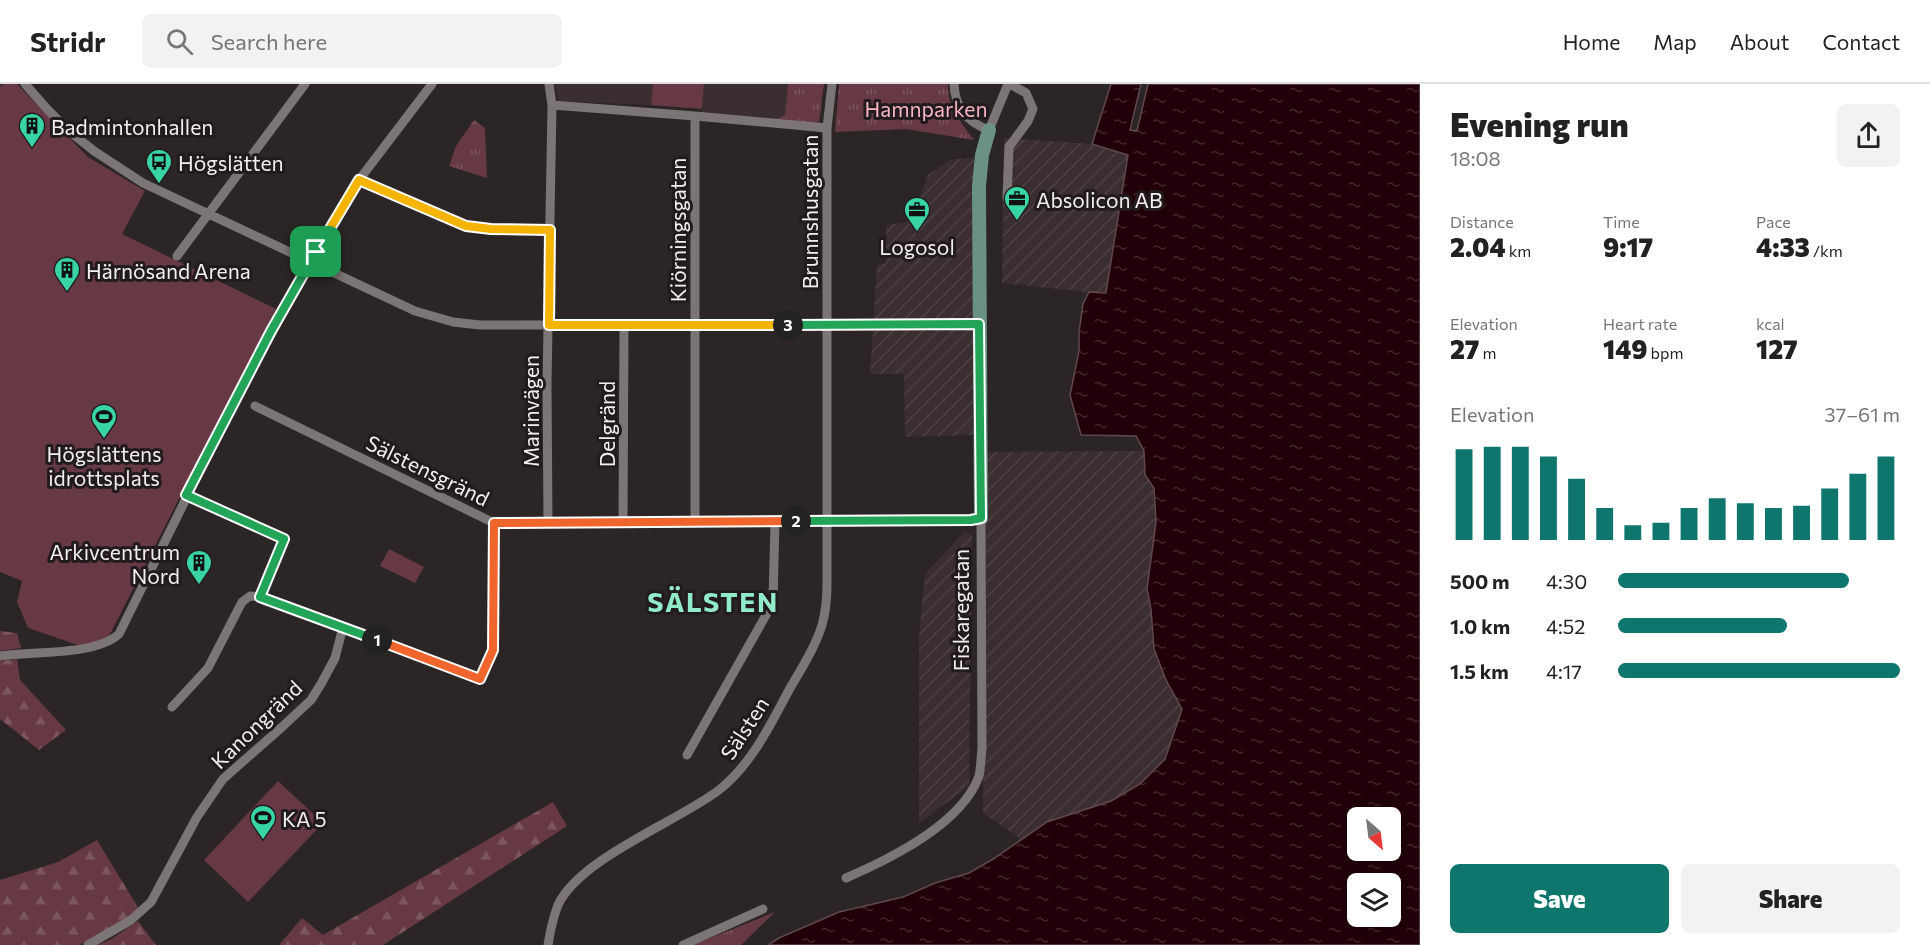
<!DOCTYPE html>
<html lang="en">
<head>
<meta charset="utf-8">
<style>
  body { margin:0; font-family:Commissioner,sans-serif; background:#f2f2f2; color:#222; height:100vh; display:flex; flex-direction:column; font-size:22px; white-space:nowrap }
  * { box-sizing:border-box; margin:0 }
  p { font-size:20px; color:#767676 }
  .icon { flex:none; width:33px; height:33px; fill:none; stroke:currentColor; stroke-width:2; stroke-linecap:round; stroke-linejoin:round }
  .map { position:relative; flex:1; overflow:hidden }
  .panel { display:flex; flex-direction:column; background:#fff; width:510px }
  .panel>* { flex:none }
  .needle { width:39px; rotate:152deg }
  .controls { position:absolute; left:1347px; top:723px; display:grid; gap:12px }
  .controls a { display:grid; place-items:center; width:54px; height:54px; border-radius:9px; background:#fff; box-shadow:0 3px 15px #0003; font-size:30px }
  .pin { position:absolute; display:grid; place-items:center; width:51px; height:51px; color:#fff; margin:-26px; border-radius:12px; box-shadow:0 3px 9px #0006 }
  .km { position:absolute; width:30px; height:30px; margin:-15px; border-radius:50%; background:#222; color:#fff; font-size:16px; line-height:30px; text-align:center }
  .round { display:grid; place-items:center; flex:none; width:63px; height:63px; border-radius:9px; background:#f2f2f2 }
  .summary { display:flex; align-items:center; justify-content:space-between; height:102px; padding:0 30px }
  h1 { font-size:33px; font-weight:800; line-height:45px }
  .stats { display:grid; grid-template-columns:repeat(3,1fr); gap:9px; height:102px; padding:6px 30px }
  .stats div { display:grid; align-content:center }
  .stats b { font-size:26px; font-weight:800 }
  .stats small { font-size:16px; font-weight:400 }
  .stats p { font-size:16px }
  .chart { height:168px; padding:12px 30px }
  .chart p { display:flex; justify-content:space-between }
  .chart svg { width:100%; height:108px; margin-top:6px; stroke:#0f766e; stroke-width:6 }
  .primary-button { display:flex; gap:12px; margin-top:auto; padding:12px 30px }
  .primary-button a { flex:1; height:69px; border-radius:9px; background:#0f766e; color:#fff; font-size:24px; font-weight:800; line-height:69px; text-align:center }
  .primary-button a+a { background:#f2f2f2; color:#222 }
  ul { padding:0 30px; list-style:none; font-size:20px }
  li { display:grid; grid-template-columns:96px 72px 1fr; align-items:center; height:45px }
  li i { height:15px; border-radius:8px; background:#0f766e }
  header { display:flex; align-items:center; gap:36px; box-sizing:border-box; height:84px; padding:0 30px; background:#fff; border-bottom:2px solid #e0e0e0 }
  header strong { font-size:28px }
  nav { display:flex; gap:33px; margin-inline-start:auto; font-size:21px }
  .search { width:420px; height:54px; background:#f2f2f2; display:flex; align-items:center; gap:15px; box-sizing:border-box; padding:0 21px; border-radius:9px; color:#767676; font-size:22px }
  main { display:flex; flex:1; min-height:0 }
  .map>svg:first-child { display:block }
</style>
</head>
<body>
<header>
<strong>Stridr</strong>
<div class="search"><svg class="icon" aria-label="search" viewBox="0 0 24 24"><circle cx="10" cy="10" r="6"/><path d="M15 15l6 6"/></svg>Search here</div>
<nav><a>Home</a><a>Map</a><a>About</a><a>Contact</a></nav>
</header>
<main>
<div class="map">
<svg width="1420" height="861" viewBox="0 0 1420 861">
  <defs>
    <pattern id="industrial-furrows" width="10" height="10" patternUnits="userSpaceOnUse" patternTransform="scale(1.5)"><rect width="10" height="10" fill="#3b2e31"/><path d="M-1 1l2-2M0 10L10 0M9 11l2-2" fill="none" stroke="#4e4245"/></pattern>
    <pattern id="grass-tufts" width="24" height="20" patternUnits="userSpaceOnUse" patternTransform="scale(1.5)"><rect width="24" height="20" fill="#663944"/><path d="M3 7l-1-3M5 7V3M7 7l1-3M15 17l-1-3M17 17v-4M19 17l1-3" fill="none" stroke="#7c565f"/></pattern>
    <pattern id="forest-firs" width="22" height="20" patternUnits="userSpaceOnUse" patternTransform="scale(1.5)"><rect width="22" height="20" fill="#663944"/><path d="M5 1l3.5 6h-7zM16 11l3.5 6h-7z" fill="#7c565f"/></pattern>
    <pattern id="water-ripples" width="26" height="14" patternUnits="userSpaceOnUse" patternTransform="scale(1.5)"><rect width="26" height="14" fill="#21000a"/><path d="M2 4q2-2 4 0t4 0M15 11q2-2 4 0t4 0" fill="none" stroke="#42262e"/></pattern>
  </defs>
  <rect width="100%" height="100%" fill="#2b2526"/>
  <!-- built -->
  <path fill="#3b2e31" d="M555,0H653L651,21L559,17Z
    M704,0H788L785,32L775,36L702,30Z"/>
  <!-- industrial -->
  <path fill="url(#industrial-furrows)" d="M1004,54L1092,60L1128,71L1106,210L1002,199Z
    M974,73L973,351L905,353L904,290H870L877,182L886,179V141L914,137L920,112L928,91L950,76Z
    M1144,367L1145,391L1154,404L1156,438L1147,505L1151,525L1153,559L1166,596L1182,625L1165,675L1140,700L1111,717L1047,738L1021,755L983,729L986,368Z
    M965,447L972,452L969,702L919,739V552L925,490Z"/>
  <!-- grass -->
  <path fill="url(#grass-tufts)" d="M788,0H824L819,39L775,36L785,31Z
    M839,0H948C947,23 961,38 974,56L906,45L835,48Z
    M474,36L485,44L487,94L449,82L456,62Z
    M775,828L741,861H693Z"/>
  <!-- forest -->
  <path fill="url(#forest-firs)" d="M0,547L17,549L21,564L0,567Z
    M17,575L20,596L66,646L39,666L0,635V577Z
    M553,718L567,742L383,861H279L302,834L323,851Z
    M97,756L139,825L114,844L79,861H0V796L58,778Z
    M138,837L156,861H97L110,856Z"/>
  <!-- garden -->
  <path fill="#663944" d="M4,0H17L88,73L145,107L122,150L276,225L108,554L81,562L28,544L17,518L22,497L0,488V2Z
    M653,0H704L702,25L651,21Z
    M389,465L424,483L415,499L380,482Z
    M278,697L323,739L248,818L204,776Z"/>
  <!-- water -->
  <path fill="url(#water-ripples)" stroke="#60484f" stroke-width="1.5" fill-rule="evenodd" d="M1111,0H1141L1130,46L1137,47L1148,0H1420V861H768L779,854L839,828L903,813L935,799L969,789L993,775L1047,738L1111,717L1140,700L1165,675L1182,625L1166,596L1154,565L1151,525L1147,505L1156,438L1154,404L1145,391L1144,367L1136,352L1081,351L1070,311L1079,267V248L1083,220L1089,208L1106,209L1128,71L1092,60ZM1358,734H1390V766H1358ZM1358,800H1390V832H1358Z"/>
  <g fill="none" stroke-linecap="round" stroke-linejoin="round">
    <!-- street -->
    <path stroke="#7c7576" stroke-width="9" d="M25,0L48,26L69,47L94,67L143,99L415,227L453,238L480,241L979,240
      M954,0C955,24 967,38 989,46L1008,0
      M552,21L695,32V437
      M695,32L827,44
      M359,96L466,142L491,145L550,146
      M1007,114L1009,63L1028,37L1033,25L1026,9L1010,0
      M177,172L305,0
      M255,322L494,439L971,436L981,434L982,664C981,673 981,683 979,692C962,740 890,775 846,794
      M548,438L547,300L552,21L549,0
      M623,438L624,242
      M260,513L480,595L493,566L494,439
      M0,572C33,567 95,572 119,550L231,324L310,178L359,96L432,0
      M172,623L208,584L242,518L250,512L260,513L284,455L186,411
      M687,671L770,524L773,516L775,438
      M88,861L131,836L151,818L197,733L223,695L282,643L311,616L321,600L335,574L343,543
      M548,861C550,848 553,834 558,821C580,774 677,738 719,706C752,680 770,641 789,606C801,585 815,564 822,541C826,527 827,514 827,500V44L832,0
      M683,861L763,825"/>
    <!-- secondary -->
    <path stroke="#6b9184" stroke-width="14" d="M981,434L979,102L982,71L989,46"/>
  </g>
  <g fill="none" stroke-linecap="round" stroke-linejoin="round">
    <defs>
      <path id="split-1" d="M316,168L271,247L186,411L284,455L260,513L377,556"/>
      <path id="split-2" d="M377,556L480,595L493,566L494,439L796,437"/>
      <path id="split-3" d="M788,241L979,240L981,434L971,436L796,437"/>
      <path id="split-4" d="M316,168L359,96L466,142L491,145L550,146L549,241H788"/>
    </defs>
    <!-- split-1 casing -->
    <use href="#split-1" stroke="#fff" stroke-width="12"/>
    <!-- split-2 casing -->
    <use href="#split-2" stroke="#fff" stroke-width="12"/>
    <!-- split-3 casing -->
    <use href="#split-3" stroke="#fff" stroke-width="12"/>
    <!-- split-4 casing -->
    <use href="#split-4" stroke="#fff" stroke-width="12"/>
    <!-- split-1 -->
    <use href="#split-1" stroke="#22a559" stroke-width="8"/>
    <!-- split-2 -->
    <use href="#split-2" stroke="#f0652b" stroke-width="8"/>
    <!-- split-3 -->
    <use href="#split-3" stroke="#22a559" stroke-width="8"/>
    <!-- split-4 -->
    <use href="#split-4" stroke="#f5b400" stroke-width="8"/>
  </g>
  <!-- icons -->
  <defs>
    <symbol id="building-pin" viewBox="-11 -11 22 30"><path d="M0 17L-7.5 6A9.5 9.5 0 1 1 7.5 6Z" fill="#38d4a6" stroke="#211b1d"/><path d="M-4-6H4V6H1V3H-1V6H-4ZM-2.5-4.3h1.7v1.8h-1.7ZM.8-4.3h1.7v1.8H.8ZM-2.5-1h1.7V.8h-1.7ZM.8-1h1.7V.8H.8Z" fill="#111"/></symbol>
    <symbol id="bus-pin" viewBox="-11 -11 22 30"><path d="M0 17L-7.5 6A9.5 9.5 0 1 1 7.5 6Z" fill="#38d4a6" stroke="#211b1d"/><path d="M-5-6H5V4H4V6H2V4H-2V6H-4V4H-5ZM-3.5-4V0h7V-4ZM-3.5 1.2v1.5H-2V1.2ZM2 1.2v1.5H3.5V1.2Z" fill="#111"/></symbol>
    <symbol id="office-pin" viewBox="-11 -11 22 30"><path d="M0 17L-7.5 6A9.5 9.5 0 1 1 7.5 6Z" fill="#38d4a6" stroke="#211b1d"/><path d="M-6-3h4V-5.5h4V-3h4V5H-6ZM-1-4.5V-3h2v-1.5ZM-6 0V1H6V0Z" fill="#111"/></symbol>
    <symbol id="stadium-pin" viewBox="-11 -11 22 30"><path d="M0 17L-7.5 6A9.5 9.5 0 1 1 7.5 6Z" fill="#38d4a6" stroke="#211b1d"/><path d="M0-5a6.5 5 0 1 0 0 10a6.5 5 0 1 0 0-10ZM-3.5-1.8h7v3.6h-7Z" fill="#111"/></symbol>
  </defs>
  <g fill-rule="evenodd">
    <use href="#building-pin" x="17" y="27" width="30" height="40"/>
    <use href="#bus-pin" x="144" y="63" width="30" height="40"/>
    <use href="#office-pin" x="1002" y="100" width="30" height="40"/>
    <use href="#office-pin" x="902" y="111" width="30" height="40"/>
    <use href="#building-pin" x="52" y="171" width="30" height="40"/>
    <use href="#stadium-pin" x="89" y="318" width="30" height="40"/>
    <use href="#building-pin" x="184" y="464" width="30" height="40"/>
    <use href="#stadium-pin" x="248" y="719" width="30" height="40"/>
  </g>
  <g text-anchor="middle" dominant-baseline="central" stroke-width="6" stroke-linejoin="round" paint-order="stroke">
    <!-- park labels -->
    <g font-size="21" fill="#fab5c4" stroke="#211b1d">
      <text x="926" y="24">Hamnparken</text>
    </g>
    <!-- poi labels -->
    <g font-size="21" fill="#f3eff0" stroke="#211b1d" text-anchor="start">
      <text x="51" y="42">Badmintonhallen</text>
      <text x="178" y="78">Högslätten</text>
      <text x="1036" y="115">Absolicon AB</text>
      <text x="917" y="162" text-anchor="middle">Logosol</text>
      <text x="86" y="186">Härnösand Arena</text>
      <text x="104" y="369" text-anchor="middle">Högslättens<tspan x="104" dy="24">idrottsplats</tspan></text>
      <text x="180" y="467" text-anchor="end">Arkivcentrum<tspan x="180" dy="24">Nord</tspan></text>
      <text x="282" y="734">KA 5</text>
    </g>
    <!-- street labels -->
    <g font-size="21" fill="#f3eff0" stroke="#211b1d">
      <text transform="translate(809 128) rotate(-90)">Brunnshusgatan</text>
      <text transform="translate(677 146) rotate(-90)">Kiörningsgatan</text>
      <text transform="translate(530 327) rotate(-90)">Marinvägen</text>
      <text transform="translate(606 340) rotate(-90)">Delgränd</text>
      <text transform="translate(428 386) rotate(26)">Sälstensgränd</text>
      <text transform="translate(960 526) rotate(-90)">Fiskaregatan</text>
      <text transform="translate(256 640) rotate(-44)">Kanongränd</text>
      <text transform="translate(744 644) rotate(-57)">Sälsten</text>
    </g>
    <!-- district labels -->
    <g font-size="27" font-weight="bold" letter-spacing="1.5" fill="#91ebc9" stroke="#211b1d">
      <text x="713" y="517">SÄLSTEN</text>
    </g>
  </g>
</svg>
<div class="controls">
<a><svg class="needle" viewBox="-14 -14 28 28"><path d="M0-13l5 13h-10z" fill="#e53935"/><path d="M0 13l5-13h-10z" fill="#767676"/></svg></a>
<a><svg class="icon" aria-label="layers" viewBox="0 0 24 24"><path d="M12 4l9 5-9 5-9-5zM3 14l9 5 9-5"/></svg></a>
</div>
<div class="pin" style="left:316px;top:168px;background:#1e9e55"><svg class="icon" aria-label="arrive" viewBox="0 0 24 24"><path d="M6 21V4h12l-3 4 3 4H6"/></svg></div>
<b class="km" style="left:377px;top:556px">1</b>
<b class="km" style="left:796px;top:437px">2</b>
<b class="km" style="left:788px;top:241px">3</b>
</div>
<section class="panel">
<div class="summary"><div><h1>Evening run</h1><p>18:08</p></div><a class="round"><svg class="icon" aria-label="share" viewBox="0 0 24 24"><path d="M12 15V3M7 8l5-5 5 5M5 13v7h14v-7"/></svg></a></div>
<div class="stats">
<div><p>Distance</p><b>2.04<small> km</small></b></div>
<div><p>Time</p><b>9:17</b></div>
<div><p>Pace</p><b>4:33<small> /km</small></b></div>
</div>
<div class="stats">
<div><p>Elevation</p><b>27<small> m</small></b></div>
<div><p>Heart rate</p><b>149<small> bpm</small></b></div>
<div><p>kcal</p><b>127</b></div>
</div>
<div class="chart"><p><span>Elevation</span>37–61 m</p>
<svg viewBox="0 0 160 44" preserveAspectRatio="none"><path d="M5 44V7M15 44V6M25 44V6M35 44V10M45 44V19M55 44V31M65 44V38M75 44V37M85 44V31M95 44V27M105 44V29M115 44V31M125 44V30M135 44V23M145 44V17M155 44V10"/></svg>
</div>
<ul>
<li><b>500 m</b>4:30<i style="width:82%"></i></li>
<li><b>1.0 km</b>4:52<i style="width:60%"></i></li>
<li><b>1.5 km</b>4:17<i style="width:100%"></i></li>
</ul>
<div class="primary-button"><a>Save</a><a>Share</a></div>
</section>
</main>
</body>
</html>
